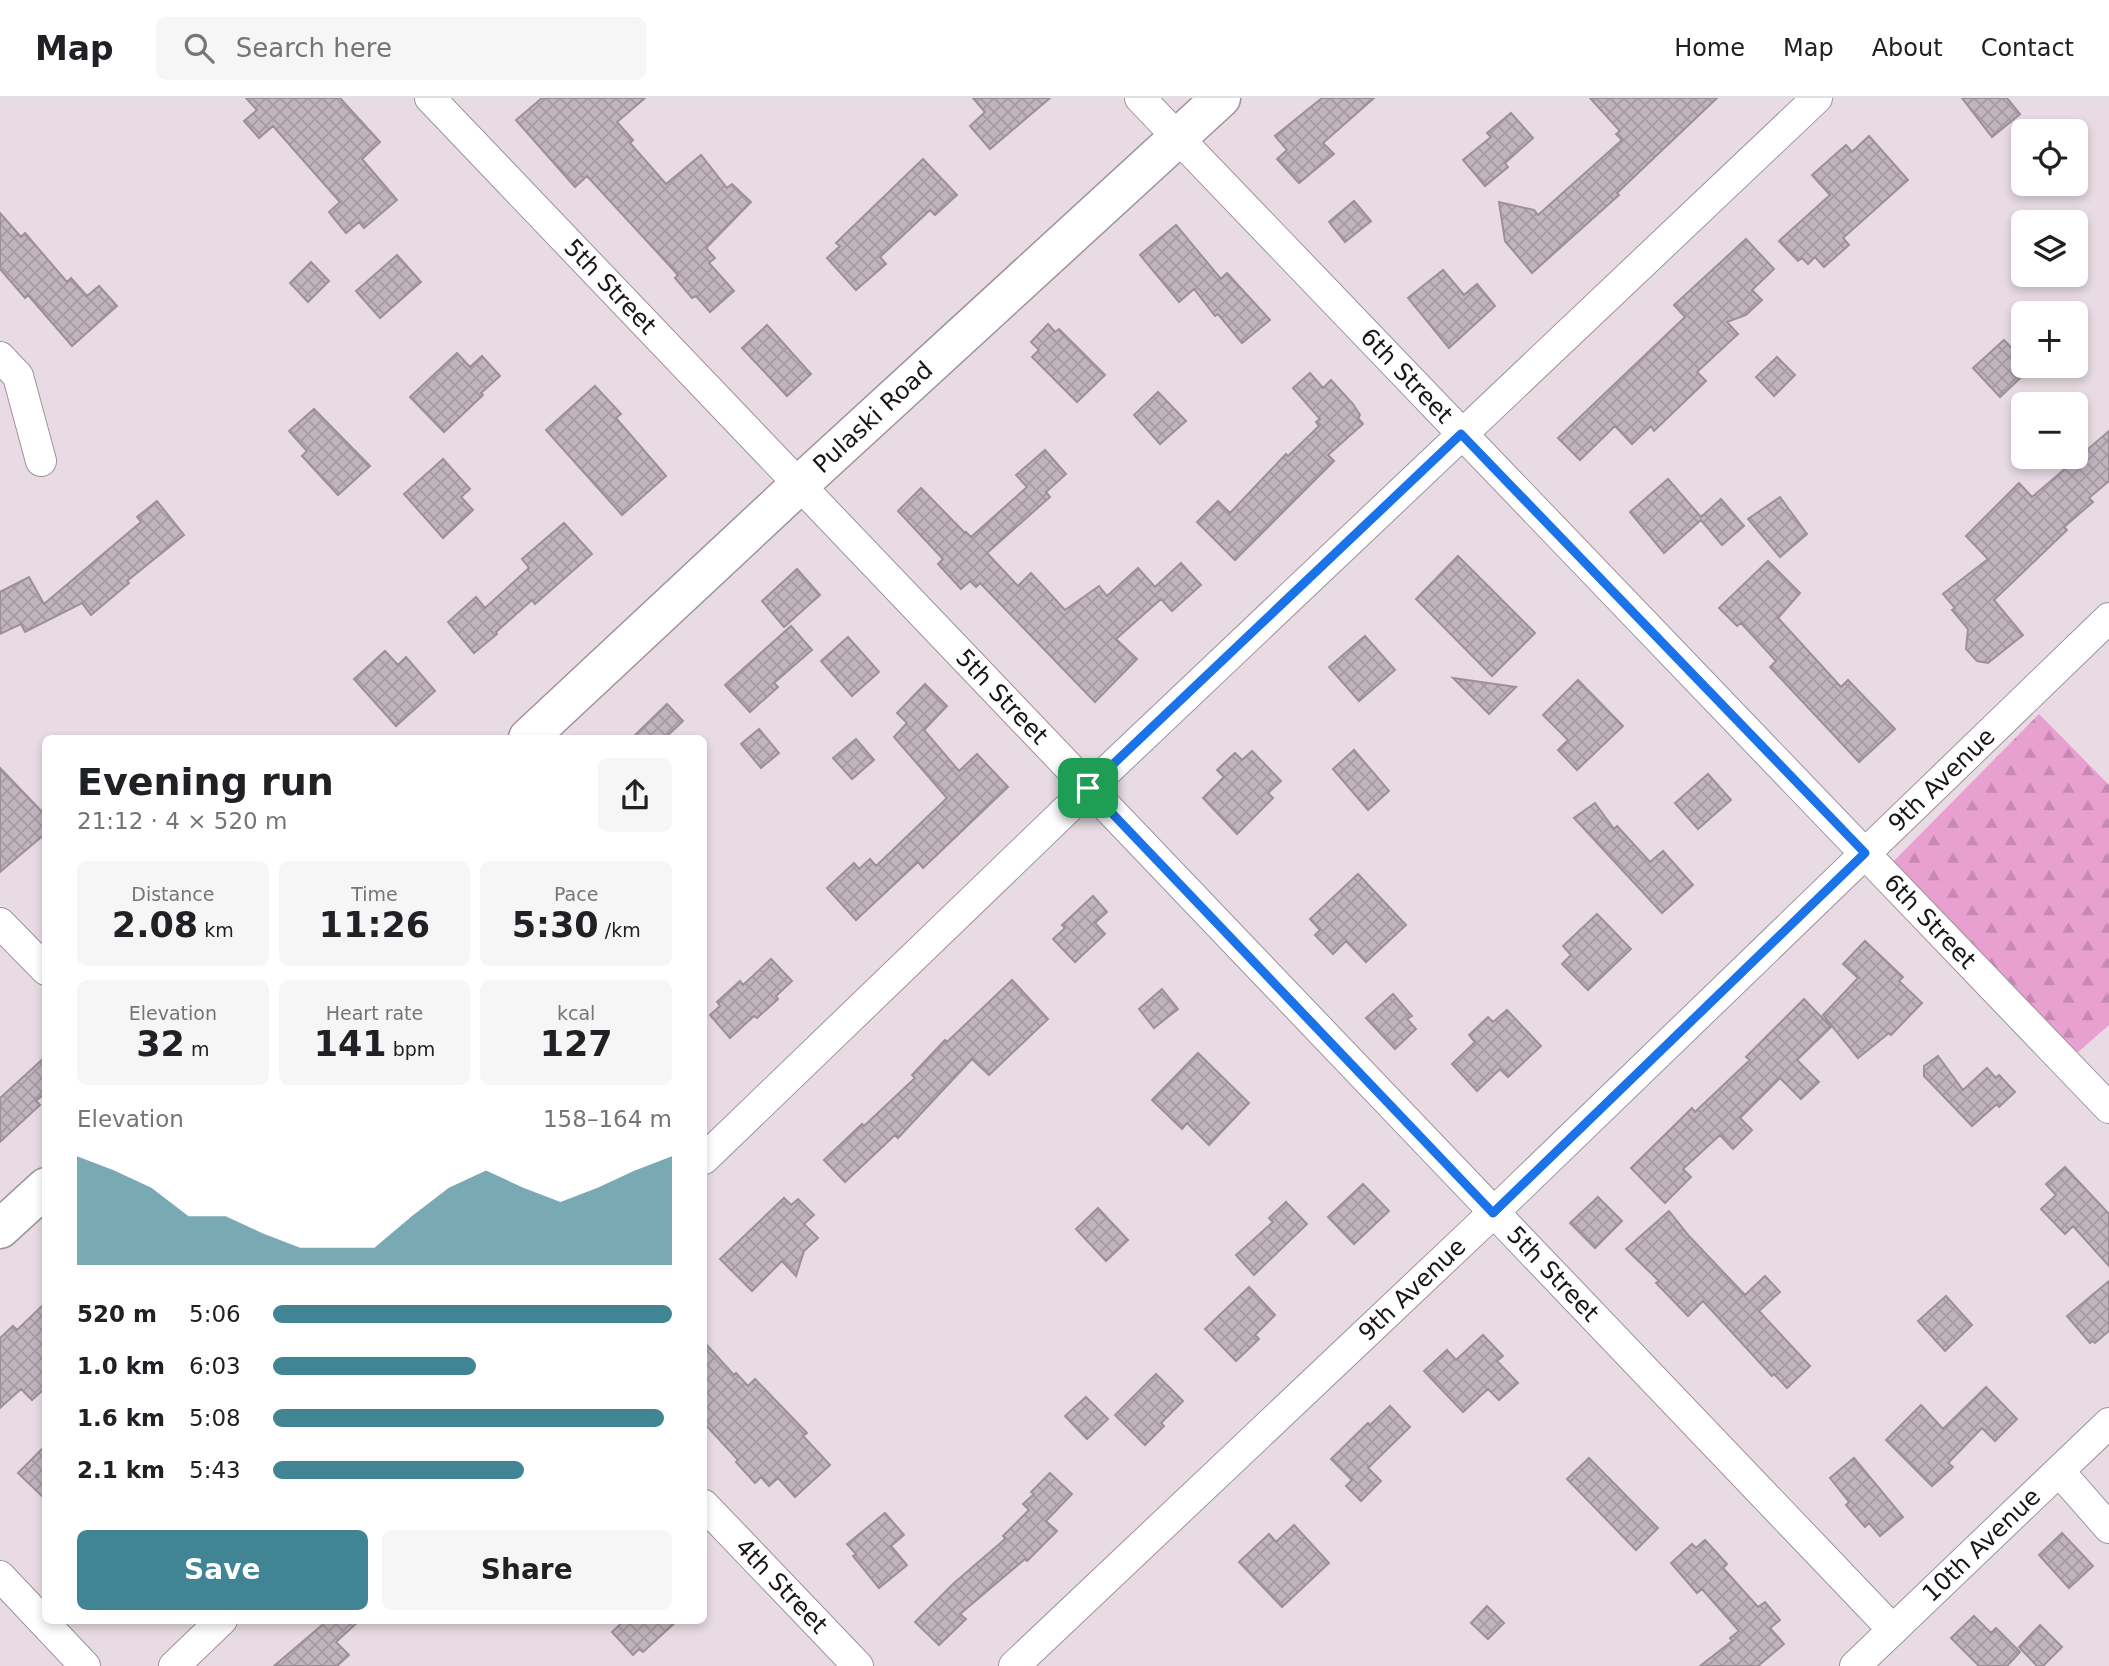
<!DOCTYPE html>
<html lang="en">
<head>
<meta charset="utf-8">
<style>
  body { margin:0; font-family:"DejaVu Sans",sans-serif; background:#f6f6f6; color:#202124; height:100vh; display:flex; flex-direction:column; font-size:26px; white-space:nowrap }
  * { box-sizing:border-box; margin:0 }
  p { font-size:23px; color:#757577 }
  .icon { flex:none; width:38px; height:38px; fill:none; stroke:currentColor; stroke-width:2; stroke-linecap:round; stroke-linejoin:round }
  .map { position:relative; flex:1; overflow:hidden }
  .sheet { position:absolute; left:42px; top:637px; width:665px; height:889px; display:flex; flex-direction:column; background:#fff; border-radius:10px; box-shadow:0 4px 10px #0003 }
  .sheet>* { flex:none }
  .tools { position:absolute; left:2011px; top:21px; display:grid; gap:14px }
  .tools a { display:grid; place-items:center; width:77px; height:77px; border-radius:10px; background:#fff; box-shadow:0 4px 10px #0003; font-size:35px }
  .pin { position:absolute; display:grid; place-items:center; width:60px; height:60px; color:#fff; margin:-30px; border-radius:14px; box-shadow:0 4px 10px #0006 }
  .round { display:grid; place-items:center; flex:none; width:74px; height:74px; border-radius:10px; background:#f6f6f6 }
  .headline { display:flex; align-items:center; justify-content:space-between; height:119px; padding:0 35px }
  h1 { font-size:38px; font-weight:800; line-height:52px }
  .stats { display:grid; grid-template-columns:repeat(3,1fr); gap:10px; height:119px; padding:7px 35px }
  .stats div { display:grid; align-content:center; border-radius:10px; background:#f6f6f6; text-align:center }
  .stats b { font-size:35px; font-weight:800 }
  .stats small { font-size:19px; font-weight:400 }
  .stats p { font-size:19px }
  .chart { height:196px; padding:14px 35px }
  .chart p { display:flex; justify-content:space-between }
  .chart svg { width:100%; height:126px; margin-top:7px; fill:#418594; opacity:.7 }
  .button { display:flex; gap:14px; margin-top:auto; padding:14px 35px }
  .button a { flex:1; height:80px; border-radius:10px; background:#418594; color:#fff; font-size:28px; font-weight:800; line-height:80px; text-align:center }
  .button a+a { background:#f6f6f6; color:#202124 }
  ul { padding:0 35px; list-style:none; font-size:23px }
  li { display:grid; grid-template-columns:112px 84px 1fr; align-items:center; height:52px }
  li i { height:18px; border-radius:9px; background:#418594 }
  header { display:flex; align-items:center; gap:42px; box-sizing:border-box; height:98px; padding:0 35px; background:#fff; border-bottom:2px solid #e0e0e0 }
  header strong { font-size:33px }
  nav { display:flex; gap:38px; margin-inline-start:auto; font-size:24px }
  .search { width:490px; height:63px; background:#f6f6f6; display:flex; align-items:center; gap:18px; box-sizing:border-box; padding:0 24px; border-radius:10px; color:#757577; font-size:26px }
  .map>svg:first-child { display:block }
</style>
</head>
<body>
<header>
<strong>Map</strong>
<div class="search"><svg class="icon" aria-label="search" viewBox="0 0 24 24"><circle cx="10" cy="10" r="6"/><path d="M15 15l6 6"/></svg>Search here</div>
<nav><a>Home</a><a>Map</a><a>About</a><a>Contact</a></nav>
</header>
<div class="map">
<svg width="2109" height="1568" viewBox="0 0 2109 1568">
  <defs>
    <pattern id="forest-firs" width="22" height="20" patternUnits="userSpaceOnUse" patternTransform="scale(1.75)"><rect width="22" height="20" fill="#e8a0d0"/><path d="M5 1l3.5 6h-7zM16 11l3.5 6h-7z" fill="#c689b2"/></pattern>
    <pattern id="building-cross-hatch" width="8" height="8" patternUnits="userSpaceOnUse" patternTransform="scale(1.75)"><rect width="8" height="8" fill="#c1b4bc"/><path d="M0 0l8 8M0 8l8-8" fill="none" stroke="#a59aa1"/></pattern>
  </defs>
  <rect width="100%" height="100%" fill="#e8dbe3"/>
  <!-- forest -->
  <path fill="url(#forest-firs)" d="M2039,616L2109,687V927L2076,956L1890,767Z"/>
  <!-- building -->
  <path fill="url(#building-cross-hatch)" stroke="#9c9098" stroke-width="2" d="M246,0H340L380,44L362,61L397,102L364,130L359,124L346,135L329,114L340,104L273,28L259,40L244,23L257,12Z
    M542,0H645L617,24L633,42L630,45L666,86L701,57L727,90L732,86L751,104L706,150L715,160L709,165L734,193L710,214L696,198L692,200L675,180L678,177L587,78L575,89L516,22Z
    M973,0H1050L990,51L970,28L985,14Z
    M1322,0H1374L1323,45L1334,56L1299,85L1277,61L1287,52L1275,38Z
    M1590,0H1717L1617,95L1619,97L1532,175L1505,143L1499,104L1534,112L1538,117L1622,42L1616,36L1620,33Z
    M1962,0H2007L2020,16L1992,39Z
    M1511,15L1533,40L1505,65L1508,69L1485,88L1463,62L1491,39L1487,35Z
    M1869,38L1908,82L1843,140L1849,147L1824,169L1815,159L1808,166L1802,160L1798,163L1779,143L1830,97L1812,77L1846,47L1852,54Z
    M923,61L957,97L935,117L930,112L880,159L886,166L856,192L827,160L840,148L836,145Z
    M1354,103L1371,123L1345,144L1329,124Z
    M0,115L21,139L25,135L67,184L71,180L87,198L99,188L117,208L72,248L28,197L25,200L0,171Z
    M1176,127L1221,181L1227,175L1270,222L1242,245L1218,216L1215,218L1194,191L1179,204L1140,157Z
    M1746,141L1774,171L1752,192L1762,202L1746,217L1727,224L1738,236L1697,274L1706,283L1654,333L1651,328L1632,346L1615,328L1580,362L1558,340L1685,219L1674,207Z
    M397,157L421,184L380,220L356,193Z
    M311,164L329,183L308,204L290,185Z
    M1443,172L1464,197L1477,186L1495,208L1449,250L1408,200Z
    M1048,226L1055,234L1059,231L1105,277L1077,304L1032,259L1039,252L1031,244Z
    M767,227L811,276L787,298L742,250Z
    M2004,242L2023,262V268L2031,270L2000,299L1973,270Z
    M457,255L470,269L482,258L500,278L481,295L483,297L444,334L410,299Z
    M1777,259L1795,277L1774,298L1756,279Z
    M1310,275L1323,290L1331,282L1353,306L1360,317L1358,320L1363,326L1328,357L1334,363L1235,462L1197,424L1218,403L1230,415L1286,356L1288,358L1319,328L1316,324L1320,321L1293,290Z
    M595,288L621,316L616,320L666,378L622,417L546,332Z
    M1158,294L1186,323L1160,346L1134,317Z
    M314,311L370,368L338,397L302,358L307,353L289,333Z
    M2109,333V383L2089,400L2093,404L2064,429L2067,432L1994,502L2023,537L1988,565L1977,563L1966,551L1968,531L1952,512L1955,510L1943,496L1988,461L1966,438L2019,385L2032,399Z
    M1045,352L1066,376L1046,394L1050,399L987,455L1018,488L1031,475L1065,512L1099,488L1107,498L1138,470L1155,489L1181,465L1201,487L1172,513L1161,501L1116,541L1137,561L1095,604L980,485L976,489L970,483L961,491L938,466L943,461L898,413L921,390L965,435L966,434L971,439L1027,389L1016,377Z
    M443,361L470,391L461,399L473,412L443,440L404,396Z
    M1668,381L1701,419L1721,401L1744,428L1722,447L1701,422L1664,455L1630,414Z
    M1780,399L1807,436L1780,459L1748,421Z
    M157,403L184,437L127,483L129,485L91,517L82,505L25,534L21,526L0,536V494L29,479L44,506L141,424L137,419Z
    M564,425L592,456L535,506L532,502L496,534L497,536L474,555L448,524L476,499L485,510L529,470L522,461Z
    M1458,458L1535,535L1492,578L1416,501Z
    M1768,463L1800,495L1778,520L1841,589L1848,582L1895,631L1859,664L1770,569L1776,563L1741,525L1737,528L1719,510Z
    M797,471L820,497L784,529L762,503Z
    M791,528L812,552L774,585L778,589L750,614L725,587Z
    M1365,538L1395,572L1359,603L1329,569Z
    M848,539L879,574L852,598L821,563Z
    M385,553L398,567L406,559L435,593L396,628L354,581Z
    M1453,580L1516,589L1489,616Z
    M1578,582L1623,628L1577,672L1558,652L1568,642L1543,617Z
    M925,586L947,608L924,632L959,673L977,656L1008,689L923,770L918,764L856,822L827,790L854,765L859,771L870,761L876,768L947,700L894,639L907,625L897,615Z
    M667,606L683,623L665,640H632Z
    M759,631L779,655L761,670L741,646Z
    M856,641L874,662L852,681L833,660Z
    M1354,652L1389,693L1368,712L1333,671Z
    M1252,653L1281,683L1268,695L1273,700L1237,736L1203,700L1224,679L1217,672L1235,655L1242,662Z
    M0,670L46,718V735L0,774Z
    M1708,676L1731,702L1698,731L1675,705Z
    M1595,705L1614,731L1617,728L1650,764L1663,753L1693,787L1662,815L1574,720Z
    M1358,776L1406,827L1366,864L1346,843L1333,856L1315,837L1320,832L1310,821Z
    M1093,798L1107,814L1095,825L1105,836L1075,864L1053,841L1065,830L1062,827Z
    M1597,816L1631,851L1588,892L1562,866L1571,857L1563,848Z
    M1865,843L1903,879L1899,883L1922,905L1891,937L1889,935L1858,960L1823,917L1858,880L1843,866Z
    M771,861L792,883L776,898L778,901L757,920L754,918L730,940L710,917L720,908L717,904L740,883L743,887Z
    M1012,882L1048,921L989,977L972,961L898,1040L895,1037L845,1084L824,1062L862,1026L864,1028L915,980L912,977L945,942L947,944Z
    M1162,891L1178,911L1154,930L1139,911Z
    M1393,896L1412,918L1407,921L1416,931L1395,951L1366,920Z
    M1804,901L1831,929L1797,962L1819,984L1801,1001L1780,980L1740,1020L1752,1032L1733,1051L1720,1037L1683,1071L1691,1079L1665,1105L1631,1070L1692,1010L1695,1014L1734,977L1750,962L1746,959Z
    M1507,912L1541,948L1508,979L1500,971L1477,993L1452,966L1475,944L1469,937L1488,919L1493,924Z
    M1198,955L1249,1005L1209,1047L1187,1025L1182,1031L1152,1002Z
    M46,958V994L36,1003L40,1007L0,1044V1000Z
    M1938,958L1963,992L1987,970L1996,980L1999,977L2015,994L1999,1009L1997,1006L1972,1028L1924,978V968Z
    M2065,1069L2109,1116V1168L2073,1128L2065,1136L2041,1111L2056,1097L2046,1086Z
    M1363,1086L1389,1113L1354,1146L1328,1119Z
    M1598,1099L1622,1123L1595,1150L1570,1125Z
    M784,1100L791,1107L798,1101L814,1117L804,1126L818,1140L804,1153L796,1178L782,1163L752,1193L720,1161Z
    M1286,1104L1307,1126L1254,1177L1236,1157L1273,1124L1269,1120Z
    M1098,1110L1128,1142L1106,1163L1076,1131Z
    M1669,1113L1689,1138L1745,1197L1765,1178L1780,1194L1759,1213L1810,1268L1787,1290L1774,1276L1772,1278L1703,1203L1688,1218L1656,1185L1659,1183L1626,1151Z
    M2109,1183V1233L2095,1245L2093,1243L2090,1245L2067,1218Z
    M1249,1189L1275,1217L1255,1237L1259,1241L1236,1263L1205,1231Z
    M1946,1198L1972,1227L1945,1253L1918,1223Z
    M46,1204V1289L32,1302L21,1291L0,1310V1240L13,1228L17,1232Z
    M1483,1237L1503,1258L1497,1263L1518,1285L1499,1302L1488,1291L1463,1314L1424,1273L1447,1252L1456,1262Z
    M704,1244L734,1277L736,1275L748,1288L755,1281L807,1335L803,1338L830,1367L795,1399L778,1380L769,1388L761,1379L755,1385L736,1364L738,1362L704,1325Z
    M1156,1276L1183,1303L1161,1325L1164,1328L1145,1347L1115,1317Z
    M1986,1289L2017,1321L1995,1343L1982,1330L1948,1365L1953,1369L1932,1388L1886,1342L1921,1307L1943,1331Z
    M1086,1299L1108,1321L1087,1341L1065,1318Z
    M1390,1308L1410,1329L1368,1370L1381,1383L1361,1403L1346,1388L1352,1382L1331,1361L1368,1325L1370,1327Z
    M46,1347V1402L18,1375Z
    M1589,1360L1658,1430L1636,1452L1567,1381Z
    M1854,1360L1903,1419L1880,1438L1869,1425L1865,1429L1846,1407L1849,1404L1830,1380Z
    M1050,1375L1072,1396L1046,1423L1057,1433L1027,1463L1025,1461L960,1516L966,1521L939,1547L915,1524L953,1486L1005,1441L1003,1438L1029,1412L1023,1406L1034,1396L1031,1394Z
    M885,1415L904,1437L891,1448L907,1467L879,1490L853,1458L856,1456L847,1446Z
    M1294,1427L1329,1465L1282,1509L1239,1464L1269,1436L1276,1444Z
    M2062,1435L2093,1468L2069,1490L2039,1457Z
    M1705,1442L1727,1466L1723,1470L1758,1509L1765,1504L1780,1522L1770,1530L1784,1546L1758,1568H1700L1732,1543L1730,1540L1739,1533L1702,1491L1697,1495L1671,1465L1692,1446L1696,1450Z
    M1487,1508L1504,1525L1488,1541L1471,1525Z
    M1974,1518L1991,1535L1996,1530L2020,1554L2007,1568H1979L1951,1540Z
    M328,1522H360L336,1544L349,1557L337,1568H274Z
    M625,1522H678L643,1554L639,1551L633,1557L612,1534Z
    M2040,1527L2062,1549L2043,1568H2037L2019,1549Z"/>
  <g fill="none" stroke-linecap="round" stroke-linejoin="round">
    <defs>
      <g id="minor">
        <path id="s1" d="M430,0L1893,1532"/>
        <path id="s2" d="M1140,0L2109,1010"/>
        <path d="M0,259L18,278L41,363"/>
        <path d="M0,825L46,872"/>
        <path d="M704,1061L1089,690L1817,0"/>
        <path d="M2059,1373L2109,1430"/>
        <path id="s3" d="M704,1407L858,1568"/>
        <path d="M0,1478L85,1568"/>
        <path d="M174,1568L222,1522"/>
        <path id="s4" d="M1014,1568L1493,1115L2109,520"/>
        <path id="s5" d="M1855,1568L2109,1325"/>
      </g>
      <g id="secondary">
        <path id="s6" d="M528,640L799,387L1221,0"/>
        <path d="M0,1131L46,1089"/>
      </g>
    </defs>
    <!-- minor casing -->
    <use href="#minor" stroke="#9f929a" stroke-width="32"/>
    <!-- secondary casing -->
    <use href="#secondary" stroke="#9f929a" stroke-width="41"/>
    <!-- minor -->
    <use href="#minor" stroke="#fff" stroke-width="30"/>
    <!-- secondary -->
    <use href="#secondary" stroke="#fff" stroke-width="38"/>
  </g>
  <g fill="none" stroke-linecap="round" stroke-linejoin="round">
    <defs>
      <path id="route" d="M1461,336L1865,755L1493,1115L1088,690Z"/>
    </defs>
    <!-- route casing -->
    <use href="#route" stroke="#fff" stroke-width="14"/>
    <!-- route -->
    <use href="#route" stroke="#1a73e8" stroke-width="9"/>
  </g>
  <g text-anchor="middle" dominant-baseline="central" stroke-width="5" stroke-linejoin="round" paint-order="stroke">
    <!-- street labels -->
    <g font-size="24" fill="#1a1518" stroke="#e8dbe3">
      <text stroke="none"><textPath href="#s1" startOffset="261">5th Street</textPath></text>
      <text stroke="none"><textPath href="#s2" startOffset="385">6th Street</textPath></text>
      <text stroke="none"><textPath href="#s6" startOffset="471">Pulaski Road</textPath></text>
      <text stroke="none"><textPath href="#s1" startOffset="828">5th Street</textPath></text>
      <text stroke="none"><textPath href="#s4" startOffset="1283">9th Avenue</textPath></text>
      <text stroke="none"><textPath href="#s2" startOffset="1141">6th Street</textPath></text>
      <text stroke="none"><textPath href="#s1" startOffset="1626">5th Street</textPath></text>
      <text stroke="none"><textPath href="#s4" startOffset="548">9th Avenue</textPath></text>
      <text stroke="none"><textPath href="#s5" startOffset="175">10th Avenue</textPath></text>
      <text stroke="none"><textPath href="#s3" startOffset="112">4th Street</textPath></text>
    </g>
  </g>
</svg>
<div class="tools">
<a><svg class="icon" aria-label="locate" viewBox="0 0 24 24"><circle cx="12" cy="12" r="6"/><path d="M12 2v4M12 18v4M2 12h4M18 12h4"/></svg></a>
<a><svg class="icon" aria-label="layers" viewBox="0 0 24 24"><path d="M12 4l9 5-9 5-9-5zM3 14l9 5 9-5"/></svg></a>
<a>+</a>
<a>−</a>
</div>
<div class="pin" style="left:1088px;top:690px;background:#1e9e55"><svg class="icon" aria-label="arrive" viewBox="0 0 24 24"><path d="M6 21V4h12l-3 4 3 4H6"/></svg></div>
<section class="sheet">
<div class="headline"><div><h1>Evening run</h1><p>21:12 · 4 × 520 m</p></div><a class="round"><svg class="icon" aria-label="share" viewBox="0 0 24 24"><path d="M12 15V3M7 8l5-5 5 5M5 13v7h14v-7"/></svg></a></div>
<div class="stats">
<div><p>Distance</p><b>2.08<small> km</small></b></div>
<div><p>Time</p><b>11:26</b></div>
<div><p>Pace</p><b>5:30<small> /km</small></b></div>
</div>
<div class="stats">
<div><p>Elevation</p><b>32<small> m</small></b></div>
<div><p>Heart rate</p><b>141<small> bpm</small></b></div>
<div><p>kcal</p><b>127</b></div>
</div>
<div class="chart"><p><span>Elevation</span>158–164 m</p>
<svg viewBox="0 0 160 44" preserveAspectRatio="none"><path d="M0 44V6L10 11L20 17L30 27L40 27L50 33L60 38L70 38L80 38L90 27L100 17L110 11L120 17L130 22L140 17L150 11L160 6V44z"/></svg>
</div>
<ul>
<li><b>520 m</b>5:06<i style="width:100%"></i></li>
<li><b>1.0 km</b>6:03<i style="width:51%"></i></li>
<li><b>1.6 km</b>5:08<i style="width:98%"></i></li>
<li><b>2.1 km</b>5:43<i style="width:63%"></i></li>
</ul>
<div class="button"><a>Save</a><a>Share</a></div>
</section>
</div>
</body>
</html>
